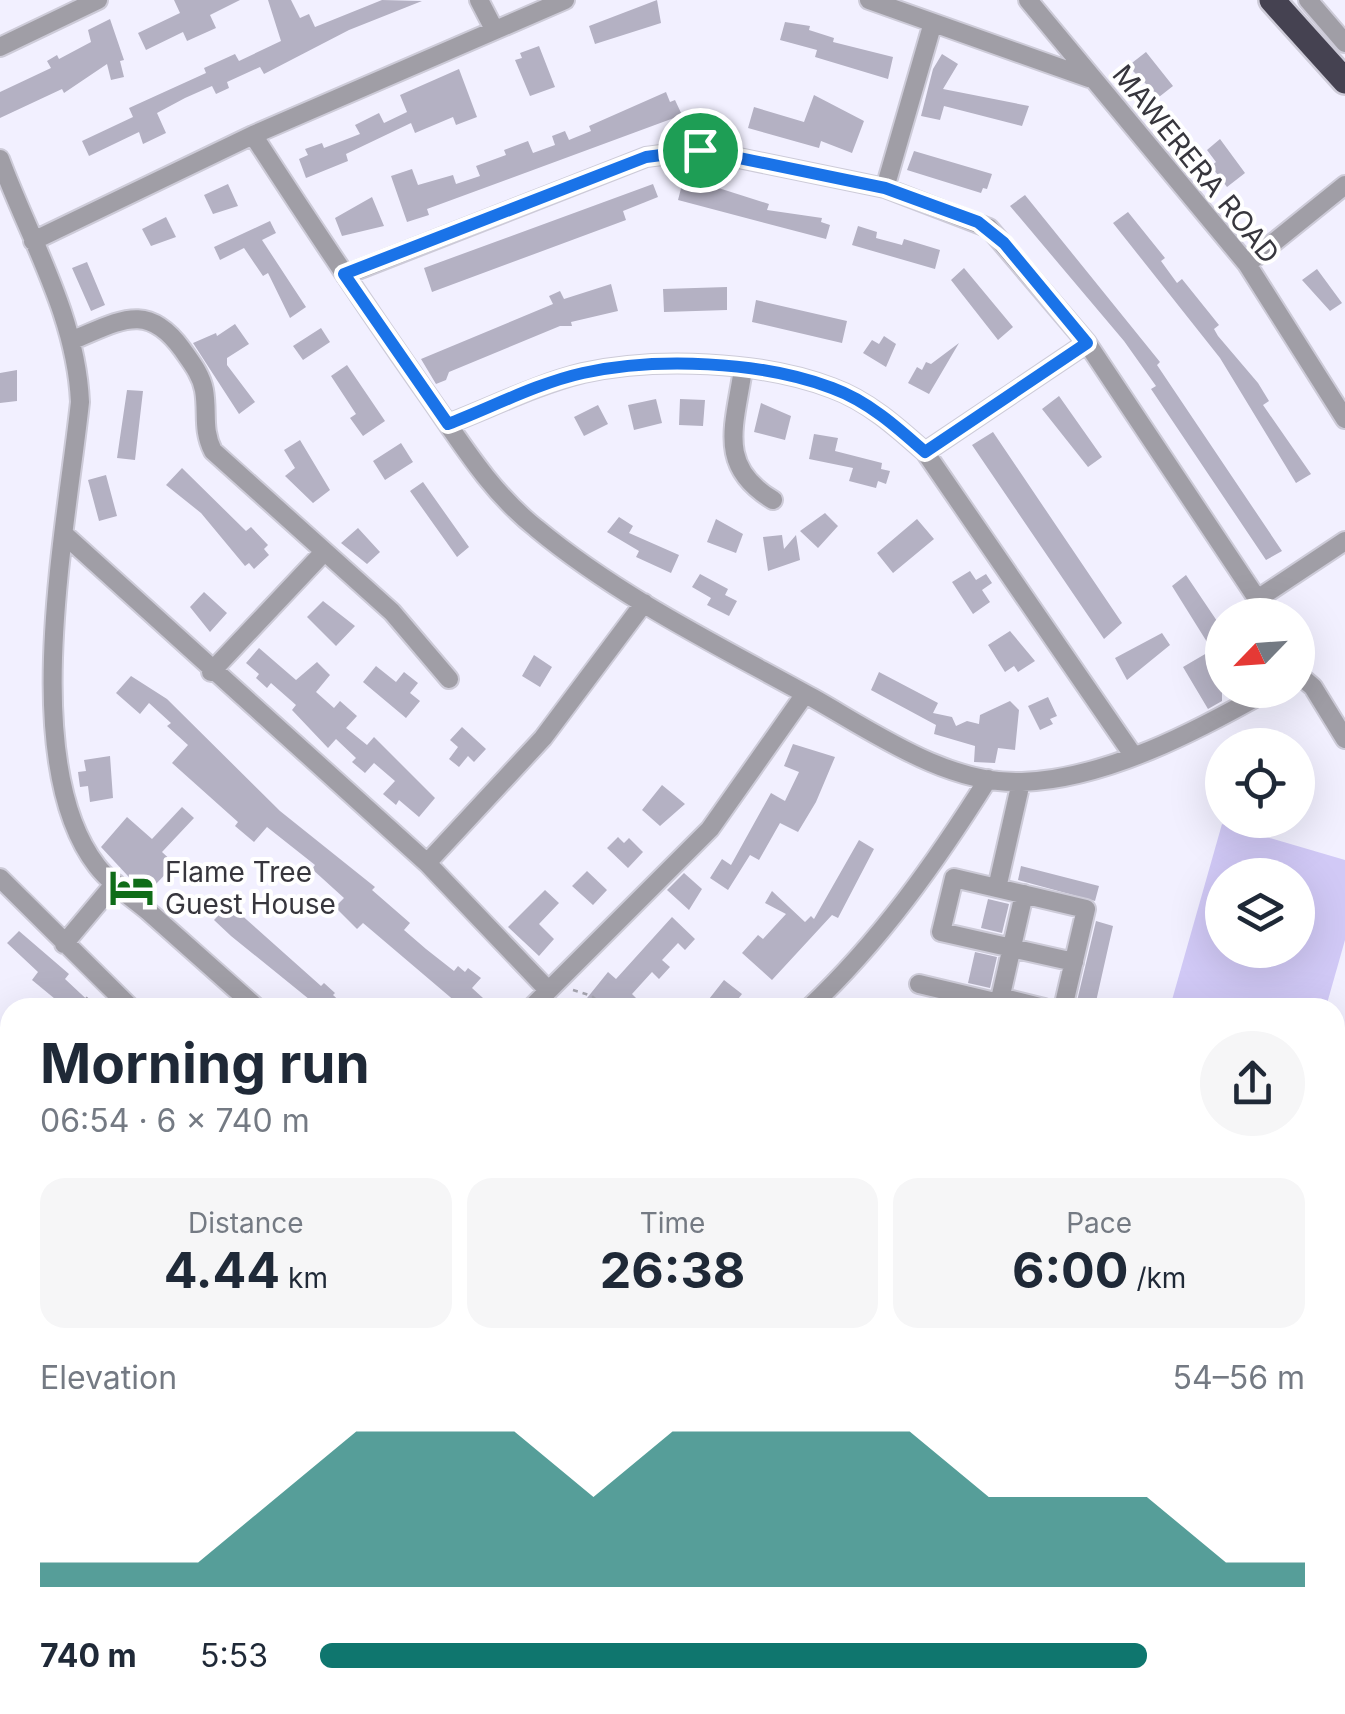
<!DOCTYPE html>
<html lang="en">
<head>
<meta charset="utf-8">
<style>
  body { margin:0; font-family:Inter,sans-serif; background:#f6f6f7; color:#1f2937; height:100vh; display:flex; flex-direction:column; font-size:38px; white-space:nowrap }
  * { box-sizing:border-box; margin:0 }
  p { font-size:32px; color:#747a83 }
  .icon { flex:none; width:55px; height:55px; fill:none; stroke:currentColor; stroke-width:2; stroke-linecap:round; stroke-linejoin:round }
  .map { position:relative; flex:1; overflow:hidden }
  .drawer { position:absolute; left:0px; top:998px; width:1345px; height:718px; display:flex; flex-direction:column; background:#fff; border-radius:30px 30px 0 0; box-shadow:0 10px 40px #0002 }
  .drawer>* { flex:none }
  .needle { width:65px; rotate:245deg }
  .buttons { position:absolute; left:1205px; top:598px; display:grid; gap:20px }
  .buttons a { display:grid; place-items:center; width:110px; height:110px; border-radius:50%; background:#fff; box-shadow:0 10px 40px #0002; font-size:50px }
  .pin { position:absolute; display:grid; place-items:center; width:85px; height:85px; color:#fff; margin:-42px; border:5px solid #fff; border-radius:50%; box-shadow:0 2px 10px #0007 }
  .round { display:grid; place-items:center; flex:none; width:105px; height:105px; border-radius:52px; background:#f6f6f7 }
  .overview { display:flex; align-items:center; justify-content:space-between; height:170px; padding:0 40px }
  h1 { font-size:55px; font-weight:700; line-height:75px }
  .stats { display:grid; grid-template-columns:repeat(3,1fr); gap:15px; height:170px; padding:10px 40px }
  .stats div { display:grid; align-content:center; border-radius:25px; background:#f6f6f7; text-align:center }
  .stats b { font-size:50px; font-weight:700 }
  .stats small { font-size:28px; font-weight:400 }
  .stats p { font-size:28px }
  .chart { height:280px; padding:20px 40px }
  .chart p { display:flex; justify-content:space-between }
  .chart svg { width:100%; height:180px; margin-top:10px; fill:#0f766e; opacity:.7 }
  ul { padding:0 40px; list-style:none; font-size:32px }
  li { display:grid; grid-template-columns:160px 120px 1fr; align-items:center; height:75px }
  li i { height:25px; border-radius:12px; background:#0f766e }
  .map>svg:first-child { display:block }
</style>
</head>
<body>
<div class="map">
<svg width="1345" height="1714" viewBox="0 0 1345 1714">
  <rect width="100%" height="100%" fill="#f2f0ff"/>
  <!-- green -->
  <path fill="#d1c9f6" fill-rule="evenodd" d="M1222,824L1345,860V940L1326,1007H1170ZM1222,875H1298V950H1222Z"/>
  <!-- building -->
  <path fill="#b4b1c3" d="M174,0H240L210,15L216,28L187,41L183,32L146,50L138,33L180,13Z
    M268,0H291L300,18L309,14L315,27L382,0L422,1L349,30L264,74L260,67L227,82L229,88L216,94L212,86L185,98L157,113L166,133L143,144L139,132L89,156L82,141L133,117L129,108L206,73L204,68L235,54L239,61L281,41Z
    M657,0L661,23L595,44L589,26Z
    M110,19L124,60L120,61L124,77L111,80L107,64L64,93L62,89L0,118V92L51,68L47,61L57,55L59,59L91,42L88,30Z
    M785,22L810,26L809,30L834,38L833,42L893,57L888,79L815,57L817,50L780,40Z
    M539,46L555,87L530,96L515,60L522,58L520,53Z
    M1146,52L1173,86L1159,97L1128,66Z
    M942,54L958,64L943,89L1029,106L1022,126L944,106L940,120L921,116L933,69Z
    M459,69L477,117L456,125L453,117L415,133L411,123L346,154L348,161L306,178L299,159L308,155L305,149L322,143L324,148L360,134L355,125L379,113L384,123L407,112L400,95Z
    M666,92L670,102L675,100L682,115L427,209L429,215L407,222L391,176L412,169L418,185L453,175L456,184L480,176L476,166L506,155L504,150L528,141L533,153L555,145L552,136L565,131L569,140L591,131L589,126Z
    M814,95L864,121L852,153L821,141L819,148L748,128L754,107L804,122Z
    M1220,139L1245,173L1227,187L1211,166L1216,162L1207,150Z
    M914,151L992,174L987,189L983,188L981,193L907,170Z
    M684,177L769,204L767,210L822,218L821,222L830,225L826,239L678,200Z
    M228,184L238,206L213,214L204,195Z
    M653,184L658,197L623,211L626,220L432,292L424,268Z
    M1025,195L1160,362L1157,365L1282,551L1266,560L1151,389L1156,386L1124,341L1010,206Z
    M372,197L384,226L342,236L335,218Z
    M1128,212L1165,258L1161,261L1177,283L1182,279L1219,325L1214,329L1218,336L1258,383L1269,401L1263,405L1311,474L1296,483L1220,358L1113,223Z
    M166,217L176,237L151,246L142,229Z
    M270,221L276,233L262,240L306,307L290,318L268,273L263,276L244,248L220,260L214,247Z
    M858,226L877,232L876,238L902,245L904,239L940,250L935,269L852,245Z
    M87,262L105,305L91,311L72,268Z
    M964,268L1013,327L998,340L951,280Z
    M1317,269L1342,303L1330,311L1302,280Z
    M611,284L618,311L571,322L572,326H560L449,372L446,380L436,384L421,359L553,304L549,296L560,291L564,299Z
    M727,287V310L664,312L663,289Z
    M756,300L847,321L842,343L752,322Z
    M235,324L249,344L227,358V365L255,402L239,414L193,343L216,333L217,336Z
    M321,328L330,342L303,360L293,346Z
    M884,336L896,344L886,367L863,353L872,340L879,344Z
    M959,343L929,394L908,383L917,367L922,370L926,362L931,364Z
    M347,365L385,421L363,436L350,418L356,414L331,376Z
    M17,370V401L0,403V373Z
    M127,390L143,391L135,460L117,458Z
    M1059,396L1102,457L1088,467L1042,409Z
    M656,399L662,423L634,430L628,405Z
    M680,399L705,400L703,426L679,425Z
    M761,403L791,416L785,440L754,432Z
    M598,405L608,424L584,436L574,417Z
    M993,432L1122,623L1104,639L972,445Z
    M814,434L838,438L835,451L882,463L881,469L890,471L886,484L878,481L876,488L849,481L853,468L809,459Z
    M300,440L330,490L313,503L285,476L295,468L284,450Z
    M401,443L413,462L385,480L373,461Z
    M182,468L246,531L251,527L268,545L264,549L269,555L254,569L249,563L245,566L201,513L166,485Z
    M106,475L117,516L99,521L88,480Z
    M423,482L469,547L457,557L410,491Z
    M825,513L838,526L818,548L800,531Z
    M619,517L633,526L629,533L679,555L671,573L636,557L639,551L607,532Z
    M716,519L743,534L736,553L707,542Z
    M917,519L934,539L893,573L877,553Z
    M358,528L380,552L367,564L341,543Z
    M782,535L784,549L796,535L800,560L768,571L763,537Z
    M970,571L976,580L986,574L992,583L982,590L990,602L973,614L952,582Z
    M700,574L728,589L725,595L737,601L729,616L707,605L711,598L692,587Z
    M1186,575L1217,621L1222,618V701L1208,709L1183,667L1212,650L1172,586Z
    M204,592L227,613L210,632L190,607Z
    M323,601L355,626L336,646L307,617Z
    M1010,631L1035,661L1018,672L1014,666L1005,672L988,645Z
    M1162,633L1170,645L1127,680L1115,658Z
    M259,648L296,680L317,662L330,675L316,692L334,708L340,701L357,716L346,728L367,745L374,737L435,798L419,817L399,800L396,805L383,794L395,781L374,763L365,773L352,762L356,758L336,739L328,748L292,710L296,705L271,683L267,688L256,678L259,674L246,663Z
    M534,655L552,667L540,687L522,676Z
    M376,666L396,682L404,672L418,683L410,693L420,701L406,718L363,682Z
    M879,672L938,703L933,713L952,717L956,726L967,721L979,724L980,715L1010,701L1019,710L1015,750L998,748L995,763L974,762L975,746L934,734L936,725L871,690Z
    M131,676L167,699L280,811L375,887L372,890L410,923L404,930L426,949L454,971L458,966L465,972L468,968L481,978L472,988L494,1008H463L363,923L357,929L335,907L344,898L312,869L315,865L267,827L254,842L235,826L238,822L172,763L188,745L167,726L171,723L149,703L140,714L116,693Z
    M1048,697L1057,716L1050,719L1053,724L1040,730L1028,706Z
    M462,727L486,749L474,762L468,756L459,767L449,759L458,747L450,740Z
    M793,744L835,757L816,802L798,832L780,823L759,860L750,855L728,890L710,878L722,859L731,865L771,793L785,801L799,772L784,766Z
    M110,756L113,798L90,802L88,786L80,787L78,772L86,771L84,760Z
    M662,785L685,804L660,826L642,810Z
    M182,807L194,818L162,852L175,864L156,884L150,878L140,889L101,847L127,817L152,839Z
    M618,837L624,843L629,838L643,852L628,868L607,848Z
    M859,840L874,849L838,918L832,915L772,980L742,953L758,935L763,939L786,914L765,903L772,891L805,922L811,916L814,919Z
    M1021,866L1099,886L1095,901L1018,880Z
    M587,871L607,890L593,905L572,886Z
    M684,873L702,889L689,910L667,890Z
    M545,890L559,903L539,924L554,939L539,956L508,927Z
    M988,899L1009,904L1002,933L981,928Z
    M229,904L321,986L324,983L335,993L333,995L347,1008H320L231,936L214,920Z
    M672,917L695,939L685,950L678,943L662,960L670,967L659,979L652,972L632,994L636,998L627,1008H579L608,972L616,979Z
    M1096,921L1113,926L1095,1006L1077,1001Z
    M19,931L69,974L65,979L96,1008H66L32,980L38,972L7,943Z
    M975,952L997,957L990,988L968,983Z
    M724,980L742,994L731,1008H702Z"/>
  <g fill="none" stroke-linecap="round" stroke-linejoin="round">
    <defs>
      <path id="minor" d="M479,0L494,29
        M869,0L1089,78
        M1028,0L1247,264L1345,419
        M1308,0L1345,43
        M0,47L98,0
        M253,135C308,220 364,304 422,387C457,436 488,490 536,528C619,597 719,646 813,698C875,733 948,785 1022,782C1106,779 1197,731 1269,690
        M0,159C30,240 76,315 80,402C67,525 17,763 97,866C110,883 131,897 148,911C184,943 220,975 257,1008
        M885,188L932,26
        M33,241L253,135L565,0
        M1247,264L1345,185
        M345,275L646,157L700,150L885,188L989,228L1087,343L1268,615
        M73,340C120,321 147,301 182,349C191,362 201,374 204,390C208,413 202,429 213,451L392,612L449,679
        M743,369C735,425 716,466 773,500
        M448,424C492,407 538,384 583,373C656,357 761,361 832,388C868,401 897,427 925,452L1133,755
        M925,452L1087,343
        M66,536L427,863L547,989
        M1259,598L1345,541
        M211,672L324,552
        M1298,674L1313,687L1345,739
        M427,863L543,738L644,603
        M0,878L131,1008
        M997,888L1021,782
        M64,944L115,883
        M919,984L999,1003
        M1000,997L1044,1008
        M531,1008L710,829L805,694
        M809,1008C881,940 936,862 988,779
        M998,1008L1024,894
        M1063,1008L1086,909L954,878L941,932L1074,962
        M1335,1131L1345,1121
        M1335,1456L1345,1450
        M1335,1684L1345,1701
        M166,1705L167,1714
        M686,1705L698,1714
        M898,1705L909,1714
        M980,1705L985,1714
        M1165,1705L1171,1714"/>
      <path id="highway" d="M1272,0L1345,81"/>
    </defs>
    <!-- minor casing -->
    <use href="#minor" stroke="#cdcbd8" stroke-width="22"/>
    <!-- highway casing -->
    <use href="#highway" stroke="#cdcbd8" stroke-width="30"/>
    <!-- path -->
    <path stroke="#a6a5b0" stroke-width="2.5" stroke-dasharray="5 5" stroke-linecap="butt" d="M573,990L592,996L605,1008
      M77,1008L91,994
      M0,1070L10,1073
      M0,1455L10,1452
      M510,1705L519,1714"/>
    <!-- minor -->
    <use href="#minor" stroke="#a09ea6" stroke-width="18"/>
    <!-- highway -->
    <use href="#highway" stroke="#454251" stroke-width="25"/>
  </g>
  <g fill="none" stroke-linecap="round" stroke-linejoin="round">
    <defs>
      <path id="route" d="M700,150L885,188L978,222L1004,243L1087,343L925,452C897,427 868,401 832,388C761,361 656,357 583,373C538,383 492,407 448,424L344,274L646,157Z"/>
    </defs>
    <!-- route casing -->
    <use href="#route" stroke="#fff" stroke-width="20"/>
    <!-- route -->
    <use href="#route" stroke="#1a73e8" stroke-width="12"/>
  </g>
  <!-- icons -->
  <defs>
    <symbol id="hotel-bare" viewBox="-9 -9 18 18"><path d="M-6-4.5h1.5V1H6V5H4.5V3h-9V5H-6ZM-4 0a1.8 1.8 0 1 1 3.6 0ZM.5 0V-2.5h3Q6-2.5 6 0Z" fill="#106d18" stroke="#fff" stroke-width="2.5" paint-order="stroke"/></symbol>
  </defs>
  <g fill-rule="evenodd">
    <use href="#hotel-bare" x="100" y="856" width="63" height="63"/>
  </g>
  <g text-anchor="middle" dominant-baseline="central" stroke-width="8" stroke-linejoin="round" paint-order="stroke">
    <!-- street labels -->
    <g font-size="28" fill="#37363d" stroke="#fff">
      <text transform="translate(1196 164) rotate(51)">MAWERERA ROAD</text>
    </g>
    <!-- poi labels -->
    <g font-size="28" fill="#37363d" stroke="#fff" text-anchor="start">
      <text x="165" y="872">Flame Tree<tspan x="165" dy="32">Guest House</tspan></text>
    </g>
  </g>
</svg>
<div class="buttons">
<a><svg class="needle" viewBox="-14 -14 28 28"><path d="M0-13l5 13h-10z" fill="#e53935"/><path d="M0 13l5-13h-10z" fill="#747a83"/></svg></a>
<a><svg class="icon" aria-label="locate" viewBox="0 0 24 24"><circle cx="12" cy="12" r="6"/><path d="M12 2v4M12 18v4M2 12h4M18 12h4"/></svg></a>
<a><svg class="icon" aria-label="layers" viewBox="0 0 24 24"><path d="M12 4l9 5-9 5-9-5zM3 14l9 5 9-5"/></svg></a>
</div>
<div class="pin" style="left:700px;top:150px;background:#1e9e55"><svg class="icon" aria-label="arrive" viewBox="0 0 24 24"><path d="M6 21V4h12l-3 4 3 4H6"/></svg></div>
<section class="drawer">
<div class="overview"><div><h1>Morning run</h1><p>06:54 · 6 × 740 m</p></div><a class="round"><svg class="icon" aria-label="share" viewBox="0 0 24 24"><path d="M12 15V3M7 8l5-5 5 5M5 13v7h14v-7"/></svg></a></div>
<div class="stats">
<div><p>Distance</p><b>4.44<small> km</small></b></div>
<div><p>Time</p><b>26:38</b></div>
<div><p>Pace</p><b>6:00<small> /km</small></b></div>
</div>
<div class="chart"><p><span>Elevation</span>54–56 m</p>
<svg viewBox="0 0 160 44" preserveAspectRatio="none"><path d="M0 44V38L10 38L20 38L30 22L40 6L50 6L60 6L70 22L80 6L90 6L100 6L110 6L120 22L130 22L140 22L150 38L160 38V44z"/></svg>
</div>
<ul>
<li><b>740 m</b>5:53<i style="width:84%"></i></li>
</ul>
</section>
</div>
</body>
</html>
